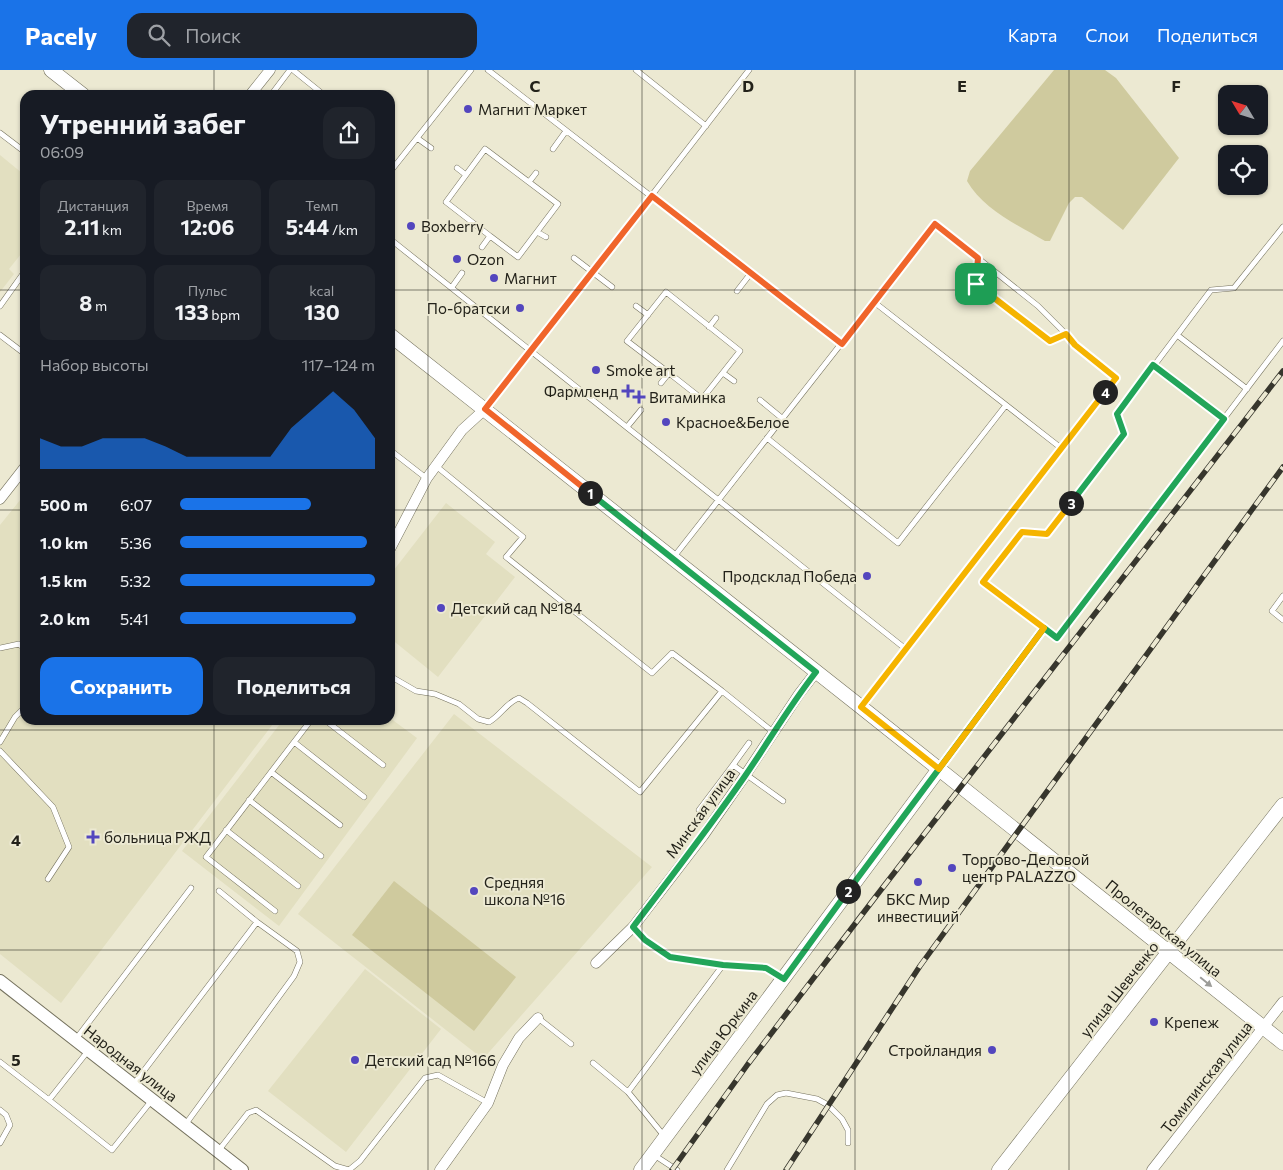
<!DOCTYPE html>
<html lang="ru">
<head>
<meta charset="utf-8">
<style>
  body { margin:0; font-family:Commissioner,sans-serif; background:#20242c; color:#f1f3f6; height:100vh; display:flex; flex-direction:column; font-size:19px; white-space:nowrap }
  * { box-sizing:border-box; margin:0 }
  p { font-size:16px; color:#9ea1a6 }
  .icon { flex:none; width:28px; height:28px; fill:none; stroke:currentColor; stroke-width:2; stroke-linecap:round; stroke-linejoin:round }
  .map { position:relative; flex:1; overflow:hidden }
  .side { position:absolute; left:20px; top:20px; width:375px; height:635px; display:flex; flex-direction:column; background:#171b24; border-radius:15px; box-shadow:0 1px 4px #0004 }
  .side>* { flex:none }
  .needle { width:32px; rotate:308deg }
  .tools { position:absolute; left:1218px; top:15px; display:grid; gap:10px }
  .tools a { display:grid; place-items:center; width:50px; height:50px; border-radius:10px; background:#171b24; box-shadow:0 1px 4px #0004; font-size:25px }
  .pin { position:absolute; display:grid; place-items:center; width:42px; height:42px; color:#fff; margin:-21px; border-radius:10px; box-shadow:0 2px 8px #0006 }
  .km { position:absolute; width:25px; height:25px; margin:-12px; border-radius:50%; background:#222; color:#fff; font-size:14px; line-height:25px; text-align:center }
  .round { display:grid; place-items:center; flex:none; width:52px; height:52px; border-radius:15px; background:#20242c }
  .head { display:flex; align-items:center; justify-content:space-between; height:85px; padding:0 20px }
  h1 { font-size:28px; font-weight:700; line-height:38px }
  .metrics { display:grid; grid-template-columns:repeat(3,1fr); gap:8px; height:85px; padding:5px 20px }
  .metrics div { display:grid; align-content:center; border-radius:12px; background:#20242c; text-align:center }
  .metrics b { font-size:21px; font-weight:700 }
  .metrics small { font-size:14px; font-weight:400 }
  .metrics p { font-size:14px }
  .chart { height:140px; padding:10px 20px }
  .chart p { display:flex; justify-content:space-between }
  .chart svg { width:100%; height:90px; margin-top:5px; fill:#1a73e8; opacity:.7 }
  .action { display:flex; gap:10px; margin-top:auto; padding:10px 20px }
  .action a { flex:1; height:58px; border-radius:15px; background:#1a73e8; color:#fff; font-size:20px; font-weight:700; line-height:58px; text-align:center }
  .action a+a { background:#20242c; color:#f1f3f6 }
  ul { padding:0 20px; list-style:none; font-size:16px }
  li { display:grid; grid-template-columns:80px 60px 1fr; align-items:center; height:38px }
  li i { height:12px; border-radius:6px; background:#1a73e8 }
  header { display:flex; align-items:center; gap:30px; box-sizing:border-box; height:70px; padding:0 25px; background:#1a73e8; color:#fff }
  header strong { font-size:24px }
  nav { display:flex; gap:28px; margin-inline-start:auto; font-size:18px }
  .search { width:350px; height:45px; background:#20242c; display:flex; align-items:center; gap:12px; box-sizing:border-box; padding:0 18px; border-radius:15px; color:#9ea1a6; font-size:19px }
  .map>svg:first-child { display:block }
</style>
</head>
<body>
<header>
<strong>Pacely</strong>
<div class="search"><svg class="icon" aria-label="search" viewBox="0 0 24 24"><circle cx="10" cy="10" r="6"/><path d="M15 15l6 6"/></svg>Поиск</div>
<nav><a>Карта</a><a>Слои</a><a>Поделиться</a></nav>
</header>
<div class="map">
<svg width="1283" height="1100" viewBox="0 0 1283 1100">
  <rect width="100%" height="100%" fill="#ece9d2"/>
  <!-- built -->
  <path fill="#e2dfc0" d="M0,85L22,103L25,99V179L9,199L14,204L0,222Z
    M25,424V650H276L61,933L0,884V455Z
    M446,433L495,472L486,484L515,507L438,607L390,568V505Z
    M454,644L652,797L483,989L298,844Z
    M390,648L417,668L279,856L182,781L283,650H390Z
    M365,899L441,959L346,1082L268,1021Z"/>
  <!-- green -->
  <path fill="#cfca9e" d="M1054,0H1105L1116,8L1179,88L1123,160L1082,127H1075L1069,133L1050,171H1045C1017,155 983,139 967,111L970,101Z
    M394,811L516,907L474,961L352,865Z"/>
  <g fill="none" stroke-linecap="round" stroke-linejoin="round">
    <defs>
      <path id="service" d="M293,0L324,25
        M488,0L842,274
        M636,0L706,56
        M271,25L290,0
        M0,63L25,82
        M417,68L431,78
        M553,79L566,61
        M457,98L466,105
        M390,102L471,0
        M529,112L536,103
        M1283,157L1234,218L1211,220L1117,345L1124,364L1047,464L1022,462L983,512L1057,568L1283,271
        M537,162L546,167
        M390,169L907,580
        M482,177L490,166L446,132L485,79L558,134L518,187L490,166
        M574,188L612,217
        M978,188L976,214L1050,271L1066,264
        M452,217L462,203
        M737,221L751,203
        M0,236L25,201
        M636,236L648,245
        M709,257L716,248
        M0,265L25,284
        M1177,265L1247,319
        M1153,295L1224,349
        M723,303L734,311
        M661,313L669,303L627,271L666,222L740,281L702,329L669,303
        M760,330L783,349
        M486,339L749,0
        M627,357L641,340
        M767,368L898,473L1006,335
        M390,380L426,408
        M673,488L935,154L1038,236L1066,264L1075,275L1116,308L1061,378L874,232
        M1283,526L1272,541L1283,550
        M0,578L19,574L25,579
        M390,606L416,621L435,624L459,634L478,649L489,652C501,645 506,633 519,628L527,633L640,722L722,621L672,583L652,603L506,487L523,467L436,396
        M722,621L773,662
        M862,637L1061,378
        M325,650L383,695
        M0,672L15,647L25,637
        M294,672L364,727
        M0,681L53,737L69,777L48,809
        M733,695L749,673
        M939,698L1044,558
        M271,702L340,755
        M249,730L321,786
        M699,740L733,695L783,731
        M226,760L298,816
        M219,821L257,852
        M275,841L206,787L311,650
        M633,857L645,870L670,887L723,895L766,898L783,909
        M538,948L571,974
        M76,969L191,818
        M88,981L49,1030L112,1080L152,1030
        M0,992L49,1030
        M593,993L628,1022L665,1067
        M133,1015L257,852L297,881L300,892L294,906L185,1055
        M628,1022L723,895
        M0,1040L6,1045L10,1055L0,1073
        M219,1080L248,1043L256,1040L335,1096L349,1100L360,1091L425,1008L438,1005L488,1033
        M654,1085L677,1100
        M727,1100L767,1034L777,1025L786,1023L817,1029L828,1035L842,1049L848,1060V1073"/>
      <path id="minor" d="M250,25L270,0
        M0,429L25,397
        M390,479L427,408L462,360L485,339
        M596,893L633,857L703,766L746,704L799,624L816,602
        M440,1100L488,1033L503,995L519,968L538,948
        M1152,1100L1283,932"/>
      <path id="tertiary" d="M0,911L242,1100"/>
      <path id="secondary" d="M51,0L83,25
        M390,265L861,637L1283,973
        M641,1100L939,699
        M999,1100L1283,735"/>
    </defs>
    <!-- service casing -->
    <use href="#service" stroke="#75725e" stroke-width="6"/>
    <!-- minor casing -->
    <use href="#minor" stroke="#75725e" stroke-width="11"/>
    <!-- tertiary casing -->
    <use href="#tertiary" stroke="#75725e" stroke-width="14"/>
    <!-- secondary casing -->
    <use href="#secondary" stroke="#75725e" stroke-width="15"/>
    <!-- service -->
    <use href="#service" stroke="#fff" stroke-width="5"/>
    <!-- minor -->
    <use href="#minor" stroke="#fff" stroke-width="10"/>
    <!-- tertiary -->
    <use href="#tertiary" stroke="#fff" stroke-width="12"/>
    <!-- secondary -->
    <use href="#secondary" stroke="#fff" stroke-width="14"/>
    <defs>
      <path id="rail" d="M672,1100L748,994L877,825L1283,301
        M786,1100L920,896L1283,397"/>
    </defs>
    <!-- rail casing -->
    <use href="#rail" stroke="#37362d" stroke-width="5.5"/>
    <!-- rail -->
    <use href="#rail" stroke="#ece9d2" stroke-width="4" stroke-dasharray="11" stroke-linecap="butt"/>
  </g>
  <!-- one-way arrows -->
  <defs><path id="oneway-solid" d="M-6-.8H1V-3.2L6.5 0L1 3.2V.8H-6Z" transform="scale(1.25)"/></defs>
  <use fill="#9c9c98" href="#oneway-solid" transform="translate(1206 912) rotate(39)"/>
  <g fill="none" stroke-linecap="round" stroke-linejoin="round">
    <defs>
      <path id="split-1" d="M590,423L485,339L652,126L842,274L935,154L978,188L976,214"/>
      <path id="split-2" d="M590,423L816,602C790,635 769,671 745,706C709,758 671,807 633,857L645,870L670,887L723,895L766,898L784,909L848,821"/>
      <path id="split-3" d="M848,821L1044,558L1057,568L1224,349L1153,295L1117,344L1124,364L1071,433"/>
      <path id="split-4" d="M1071,433L1047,464L1022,462L983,512L1044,558L939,699L861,637L1105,322"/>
      <path id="split-5" d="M976,214L1050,271L1066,264L1075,275L1116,308L1105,322"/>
    </defs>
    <!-- split-1 casing -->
    <use href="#split-1" stroke="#fff" stroke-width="10"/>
    <!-- split-2 casing -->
    <use href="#split-2" stroke="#fff" stroke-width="10"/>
    <!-- split-3 casing -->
    <use href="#split-3" stroke="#fff" stroke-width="10"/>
    <!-- split-4 casing -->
    <use href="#split-4" stroke="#fff" stroke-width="10"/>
    <!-- split-5 casing -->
    <use href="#split-5" stroke="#fff" stroke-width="10"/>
    <!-- split-1 -->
    <use href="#split-1" stroke="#f0652b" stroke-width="6"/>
    <!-- split-2 -->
    <use href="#split-2" stroke="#22a559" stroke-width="6"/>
    <!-- split-3 -->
    <use href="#split-3" stroke="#22a559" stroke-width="6"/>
    <!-- split-4 -->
    <use href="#split-4" stroke="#f5b400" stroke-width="6"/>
    <!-- split-5 -->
    <use href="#split-5" stroke="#f5b400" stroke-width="6"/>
  </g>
  <!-- grid -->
  <path fill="none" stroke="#23221a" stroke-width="1" stroke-opacity="0.55" d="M214,0V25M428,0V1100M642,0V1100M855,0V1100M1069,0V1100M0,220H25M390,220H1283M0,440H25M390,440H1283M214,650V1100M0,660H1283M0,880H1283"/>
  <!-- markers -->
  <g fill="#5346be" stroke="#ece9d2" stroke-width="2">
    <circle cx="468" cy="39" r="5"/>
    <circle cx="411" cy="156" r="5"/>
    <circle cx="457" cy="189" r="5"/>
    <circle cx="494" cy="208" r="5"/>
    <circle cx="520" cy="238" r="5"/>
    <circle cx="596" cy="300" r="5"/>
    <path d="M625.5 313.5h5v5h5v5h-5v5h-5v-5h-5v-5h5z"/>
    <path d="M636.5 319.5h5v5h5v5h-5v5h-5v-5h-5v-5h5z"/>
    <circle cx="666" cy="352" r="5"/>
    <circle cx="867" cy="506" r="5"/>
    <circle cx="441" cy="538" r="5"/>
    <path d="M90.5 759.5h5v5h5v5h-5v5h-5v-5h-5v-5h5z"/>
    <circle cx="952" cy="798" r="5"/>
    <circle cx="918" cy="812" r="5"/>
    <circle cx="474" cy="821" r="5"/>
    <circle cx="1154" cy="952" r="5"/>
    <circle cx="992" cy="980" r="5"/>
    <circle cx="355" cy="990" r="5"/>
  </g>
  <g text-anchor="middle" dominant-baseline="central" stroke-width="4" stroke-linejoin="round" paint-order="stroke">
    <!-- poi labels -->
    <g font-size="15" fill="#23221a" stroke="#ece9d2" text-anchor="start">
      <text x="478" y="39">Магнит Маркет</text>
      <text x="421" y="156">Boxberry</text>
      <text x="467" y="189">Ozon</text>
      <text x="504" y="208">Магнит</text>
      <text x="510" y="238" text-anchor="end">По-братски</text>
      <text x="606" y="300">Smoke art</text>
      <text x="618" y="321" text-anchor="end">Фармленд</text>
      <text x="649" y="327">Витаминка</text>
      <text x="676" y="352">Красное&amp;Белое</text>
      <text x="857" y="506" text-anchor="end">Продсклад Победа</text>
      <text x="451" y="538">Детский сад №184</text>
      <text x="104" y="767">больница РЖД</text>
      <text x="962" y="789">Торгово-Деловой<tspan x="962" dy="17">центр PALAZZO</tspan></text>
      <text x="484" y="812">Средняя<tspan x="484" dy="17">школа №16</tspan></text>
      <text x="918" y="829" text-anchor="middle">БКС Мир<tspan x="918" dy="17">инвестиций</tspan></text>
      <text x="1164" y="952">Крепеж</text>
      <text x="982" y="980" text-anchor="end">Стройландия</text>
      <text x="365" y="990">Детский сад №166</text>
    </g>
    <!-- street labels -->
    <g font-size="15" fill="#23221a" stroke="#ece9d2">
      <text transform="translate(700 743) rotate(-54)">Минская улица</text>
      <text transform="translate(1164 858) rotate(39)">Пролетарская улица</text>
      <text transform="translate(1119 919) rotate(-52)">улица Шевченко</text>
      <text transform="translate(723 962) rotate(-53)">улица Юркина</text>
      <text transform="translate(131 993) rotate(38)">Народная улица</text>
      <text transform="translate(1206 1007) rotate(-52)">Томилинская улица</text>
    </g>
  </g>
  <g font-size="16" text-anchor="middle" font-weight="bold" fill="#23221a" stroke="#ece9d2" stroke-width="4" stroke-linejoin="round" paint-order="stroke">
    <text x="535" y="22">C</text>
    <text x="748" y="22">D</text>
    <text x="962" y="22">E</text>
    <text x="1176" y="22">F</text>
    <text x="16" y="776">4</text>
    <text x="16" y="996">5</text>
  </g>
</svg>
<div class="tools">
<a><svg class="needle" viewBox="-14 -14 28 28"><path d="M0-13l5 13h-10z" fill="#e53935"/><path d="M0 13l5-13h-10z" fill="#9ea1a6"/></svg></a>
<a><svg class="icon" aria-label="locate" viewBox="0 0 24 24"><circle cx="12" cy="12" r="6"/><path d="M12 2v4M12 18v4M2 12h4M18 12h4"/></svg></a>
</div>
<div class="pin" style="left:976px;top:214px;background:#1e9e55"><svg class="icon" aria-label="arrive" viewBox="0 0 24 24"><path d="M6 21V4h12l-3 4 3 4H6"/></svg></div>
<b class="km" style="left:590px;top:423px">1</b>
<b class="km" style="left:848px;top:821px">2</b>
<b class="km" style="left:1071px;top:433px">3</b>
<b class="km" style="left:1105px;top:322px">4</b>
<section class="side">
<div class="head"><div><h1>Утренний забег</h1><p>06:09</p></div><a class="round"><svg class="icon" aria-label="share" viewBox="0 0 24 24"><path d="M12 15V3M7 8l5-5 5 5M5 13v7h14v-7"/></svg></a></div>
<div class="metrics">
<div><p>Дистанция</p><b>2.11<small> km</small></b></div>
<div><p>Время</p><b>12:06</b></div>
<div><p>Темп</p><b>5:44<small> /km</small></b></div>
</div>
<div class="metrics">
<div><b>8<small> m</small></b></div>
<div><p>Пульс</p><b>133<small> bpm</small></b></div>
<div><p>kcal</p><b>130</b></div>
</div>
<div class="chart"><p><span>Набор высоты</span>117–124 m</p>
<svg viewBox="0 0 160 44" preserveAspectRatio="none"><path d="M0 44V29L10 33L20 33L30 29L40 29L50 29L60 33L70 38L80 38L90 38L100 38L110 38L120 24L130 15L140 6L150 15L160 29V44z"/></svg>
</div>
<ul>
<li><b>500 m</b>6:07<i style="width:67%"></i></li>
<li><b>1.0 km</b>5:36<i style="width:96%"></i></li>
<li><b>1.5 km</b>5:32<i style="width:100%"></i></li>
<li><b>2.0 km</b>5:41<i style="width:90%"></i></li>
</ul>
<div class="action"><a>Сохранить</a><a>Поделиться</a></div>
</section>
</div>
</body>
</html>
